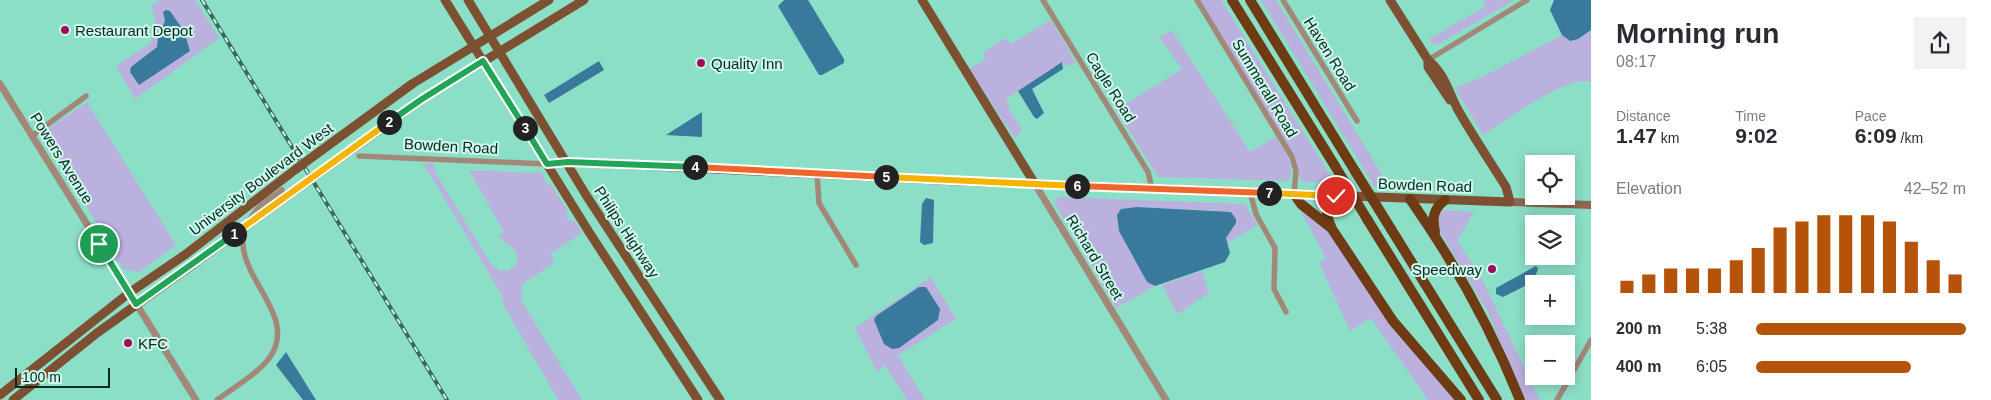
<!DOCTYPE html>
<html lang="en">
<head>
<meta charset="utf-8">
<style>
  body { margin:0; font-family:Helvetica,sans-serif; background:#f2f2f3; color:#2b2b33; height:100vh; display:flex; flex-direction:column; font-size:19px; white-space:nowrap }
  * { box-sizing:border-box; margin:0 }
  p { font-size:16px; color:#7c7c81 }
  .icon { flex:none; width:28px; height:28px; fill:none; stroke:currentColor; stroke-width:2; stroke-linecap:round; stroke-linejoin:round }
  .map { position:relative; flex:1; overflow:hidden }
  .details { display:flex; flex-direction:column; background:#fff; width:400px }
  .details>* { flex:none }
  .fabs { position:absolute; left:1525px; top:155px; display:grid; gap:10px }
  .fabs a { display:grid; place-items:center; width:50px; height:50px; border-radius:0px; background:#fff; box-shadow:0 2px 12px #0003; font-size:25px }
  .scale { position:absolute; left:15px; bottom:12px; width:95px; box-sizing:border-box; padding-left:5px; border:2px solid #042921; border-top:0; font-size:14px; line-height:18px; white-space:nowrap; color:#042921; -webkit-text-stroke:4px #cff7ea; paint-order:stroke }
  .pin { position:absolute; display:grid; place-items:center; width:42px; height:42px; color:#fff; margin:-21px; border:2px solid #fff; border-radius:50%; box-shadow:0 1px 5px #0007 }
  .km { position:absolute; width:25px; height:25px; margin:-12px; border-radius:50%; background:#222; color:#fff; font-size:14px; line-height:25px; text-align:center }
  .round { display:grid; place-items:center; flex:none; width:52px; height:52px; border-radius:0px; background:#f2f2f3 }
  .overview { display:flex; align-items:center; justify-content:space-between; height:85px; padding:0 25px }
  h1 { font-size:28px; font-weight:700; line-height:38px }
  .figures { display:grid; grid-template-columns:repeat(3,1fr); gap:8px; height:85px; padding:5px 25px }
  .figures div { display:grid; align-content:center }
  .figures b { font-size:21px; font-weight:700 }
  .figures small { font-size:14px; font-weight:400 }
  .figures p { font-size:14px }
  .chart { height:140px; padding:10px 25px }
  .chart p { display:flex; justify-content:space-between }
  .chart svg { width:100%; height:90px; margin-top:5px; stroke:#b45309; stroke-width:6 }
  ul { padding:0 25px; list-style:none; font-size:16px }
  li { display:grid; grid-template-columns:80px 60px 1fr; align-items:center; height:38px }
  li i { height:12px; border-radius:6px; background:#b45309 }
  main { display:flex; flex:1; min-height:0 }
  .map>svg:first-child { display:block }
</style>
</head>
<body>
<main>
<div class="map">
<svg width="1591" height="400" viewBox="0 0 1591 400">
  <rect width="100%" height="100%" fill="#8cdfc7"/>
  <!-- green -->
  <path fill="#bab1df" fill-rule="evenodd" d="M159,0H195L219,38L135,99L116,66L151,43L155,18L151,6ZM163,16L190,50L131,67L157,47L158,37L165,21Z
    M1198,0H1221L1335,183L1303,182L1300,179L1295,156Z
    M1261,0H1276L1390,188L1375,187Z
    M1483,0H1514L1442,42L1434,45L1429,39L1486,6Z
    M1051,20L1076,63L1064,66L1062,62L1006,99L1010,111L1022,129L1015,138L969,69L986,59L983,52L1006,38L1011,44Z
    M1172,30L1250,152L1276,137C1284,150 1297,166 1288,181L1158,177L1116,110L1182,69L1159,37Z
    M1591,30V82C1568,74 1504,122 1483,135L1455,88L1484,76L1562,35L1570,41L1578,39Z
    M87,102L176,245L139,272L124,270L46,137V130Z
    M423,163H434L435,172L491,264C498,272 506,273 515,267C522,247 509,249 499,236L504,232L469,170L533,173L537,171L542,174L547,184L551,185L566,208L568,220H574L582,233L551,254L554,263L522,284L521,300L582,400H558L503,304V297Z
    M1058,197L1245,204L1258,225L1227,243L1226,238L1229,230L1219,211L1137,207L1147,282L1155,286L1116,308L1055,204Z
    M1300,210L1329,232L1457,400H1428L1371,318L1350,331L1319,262L1326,258Z
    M1444,210L1474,212L1457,241L1480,275L1540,400H1523L1489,314L1437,226L1438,213Z
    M1202,271L1209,293L1177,314L1162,285Z
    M931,277L956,319L898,355L925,400H907L885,365L877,372L855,328Z"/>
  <!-- water -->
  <path fill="#397a9c" d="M784,0H808L844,59V63L822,75H819L778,6Z
    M1554,0H1591V30L1578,39L1570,41L1562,35L1550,10Z
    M166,10L170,11L184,31L190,51L139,85L130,72L131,67L157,47L158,37L165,21L163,12Z
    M599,61L604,70L549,103L544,95Z
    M1062,62L1063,69L1032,89L1044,113L1037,119L1034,117L1018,91Z
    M702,112V137L666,135Z
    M926,198L934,200L933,243L924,245L920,242L922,204Z
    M1137,207L1231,212L1236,219V223L1226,238L1230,253L1225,262L1155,286L1147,282L1119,231L1117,215L1121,209Z
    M1536,266L1538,269L1533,282L1503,297L1496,294V288Z
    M919,287H926L940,309L938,320L899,348L892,349L884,344L874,320L876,316Z
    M286,352L316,400H303L276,365Z"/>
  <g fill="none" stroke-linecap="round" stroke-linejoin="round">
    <!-- minor -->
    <path stroke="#a28878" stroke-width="5.5" d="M1043,0L1148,172L1152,189
      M1197,0L1292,157L1296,171L1294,194
      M1283,0L1357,121
      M1428,60L1527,0
      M32,136L86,96
      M359,156L547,164
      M817,174L819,203L856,265
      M1250,192L1256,214L1275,248L1274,289L1286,312
      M217,400C234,387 258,374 270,357C304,308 211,264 255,212C262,203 273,197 282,190
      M1557,400L1591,340"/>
    <!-- tertiary -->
    <path stroke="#a28878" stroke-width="7" d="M0,84L196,400
      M1035,184L1166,400"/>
    <!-- secondary -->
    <path stroke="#8d684f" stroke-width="8" d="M1510,202L1591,205"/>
    <!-- primary -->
    <path stroke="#7c5031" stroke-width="9" d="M445,0L589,232L698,400
      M468,0L586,195L720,400
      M922,0L1035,184
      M1428,60V67L1450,100
      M412,84L549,0
      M422,99L584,0
      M547,164L568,162L614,164L957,181L1510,202L1506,187C1490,161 1472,135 1457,108C1448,90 1444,73 1428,60L1390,0
      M0,395L129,293L186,254L296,169
      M13,400L97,333L192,265"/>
    <!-- motorway -->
    <path stroke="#6e3b14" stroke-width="10" d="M1232,0L1335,166
      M1250,0L1355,171
      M1294,194L1301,204L1330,227
      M1336,196C1323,206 1326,215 1332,229L1393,321L1461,400
      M1410,199C1455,263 1491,328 1520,400
      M1367,219L1479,400
      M1391,229L1497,400
      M1435,232C1432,218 1433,209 1445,200"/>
    <defs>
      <path id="rail" d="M202,0L447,400"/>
    </defs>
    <!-- rail casing -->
    <use href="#rail" stroke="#356a5d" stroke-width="4"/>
    <!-- rail -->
    <use href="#rail" stroke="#cff7ea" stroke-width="2" stroke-dasharray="5.5" stroke-linecap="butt"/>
    <!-- primary-bridge -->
    <path stroke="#7c5031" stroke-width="9" d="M296,169L412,84
      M192,265L422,99"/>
    <!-- motorway-bridge -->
    <path stroke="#6e3b14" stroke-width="10" d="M1335,166L1367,219
      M1355,171L1391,229"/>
  </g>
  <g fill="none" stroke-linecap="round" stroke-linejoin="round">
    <defs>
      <path id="split-1" d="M99,244L136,304L234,234"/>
      <path id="split-2" d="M234,234L389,122"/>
      <path id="split-3" d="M389,122L422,99L483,61L525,128"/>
      <path id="split-4" d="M525,128L547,164L568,162L695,167"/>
      <path id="split-5" d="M695,167L886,177"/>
      <path id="split-6" d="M886,177L1077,186"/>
      <path id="split-7" d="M1077,186L1269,193"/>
      <path id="split-8" d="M1269,193L1336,196"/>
    </defs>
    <!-- split-1 casing -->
    <use href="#split-1" stroke="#fff" stroke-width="10"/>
    <!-- split-2 casing -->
    <use href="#split-2" stroke="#fff" stroke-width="10"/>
    <!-- split-3 casing -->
    <use href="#split-3" stroke="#fff" stroke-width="10"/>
    <!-- split-4 casing -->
    <use href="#split-4" stroke="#fff" stroke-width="10"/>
    <!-- split-5 casing -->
    <use href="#split-5" stroke="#fff" stroke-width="10"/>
    <!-- split-6 casing -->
    <use href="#split-6" stroke="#fff" stroke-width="10"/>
    <!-- split-7 casing -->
    <use href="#split-7" stroke="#fff" stroke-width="10"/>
    <!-- split-8 casing -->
    <use href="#split-8" stroke="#fff" stroke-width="10"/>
    <!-- split-1 -->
    <use href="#split-1" stroke="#22a559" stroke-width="6"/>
    <!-- split-2 -->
    <use href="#split-2" stroke="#f5b400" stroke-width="6"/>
    <!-- split-3 -->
    <use href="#split-3" stroke="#22a559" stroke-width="6"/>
    <!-- split-4 -->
    <use href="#split-4" stroke="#22a559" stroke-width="6"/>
    <!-- split-5 -->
    <use href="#split-5" stroke="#f0652b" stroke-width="6"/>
    <!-- split-6 -->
    <use href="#split-6" stroke="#f5b400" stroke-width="6"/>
    <!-- split-7 -->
    <use href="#split-7" stroke="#f0652b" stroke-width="6"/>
    <!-- split-8 -->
    <use href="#split-8" stroke="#f5b400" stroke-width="6"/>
  </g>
  <!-- markers -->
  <g fill="#9b0d5d" stroke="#cff7ea" stroke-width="2">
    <circle cx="65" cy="30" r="5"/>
    <circle cx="701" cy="63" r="5"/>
    <circle cx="1492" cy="269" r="5"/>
    <circle cx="128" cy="343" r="5"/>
  </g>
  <g text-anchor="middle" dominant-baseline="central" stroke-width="4" stroke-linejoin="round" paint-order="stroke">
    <!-- poi labels -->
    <g font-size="15" fill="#042921" stroke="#cff7ea" text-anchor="start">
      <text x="75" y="30">Restaurant Depot</text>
      <text x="711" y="63">Quality Inn</text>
      <text x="1482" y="269" text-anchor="end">Speedway</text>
      <text x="138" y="343">KFC</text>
    </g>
    <!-- street labels -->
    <g font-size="15" fill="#042921" stroke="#cff7ea">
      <text transform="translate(1330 54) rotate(58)">Haven Road</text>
      <text transform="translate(1111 87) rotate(58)">Cagle Road</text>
      <text transform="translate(1265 88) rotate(59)">Summerall Road</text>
      <text transform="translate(451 146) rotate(3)">Bowden Road</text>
      <text transform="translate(62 158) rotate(58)">Powers Avenue</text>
      <text transform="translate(261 179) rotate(-37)">University Boulevard West</text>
      <text transform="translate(1425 185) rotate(2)">Bowden Road</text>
      <text transform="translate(627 232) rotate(57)">Philips Highway</text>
      <text transform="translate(1095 257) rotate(59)">Richard Street</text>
    </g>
  </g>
</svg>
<div class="fabs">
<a><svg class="icon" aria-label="locate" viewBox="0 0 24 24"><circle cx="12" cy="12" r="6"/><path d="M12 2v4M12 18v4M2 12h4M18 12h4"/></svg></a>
<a><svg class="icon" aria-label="layers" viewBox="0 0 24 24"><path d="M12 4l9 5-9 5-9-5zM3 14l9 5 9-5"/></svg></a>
<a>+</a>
<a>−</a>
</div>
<div class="scale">100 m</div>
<div class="pin" style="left:99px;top:244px;background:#1e9e55"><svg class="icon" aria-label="arrive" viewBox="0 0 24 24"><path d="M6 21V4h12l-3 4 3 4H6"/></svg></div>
<div class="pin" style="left:1336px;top:196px;background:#d93025"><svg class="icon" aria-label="check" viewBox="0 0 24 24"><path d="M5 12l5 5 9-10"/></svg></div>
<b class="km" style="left:234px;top:234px">1</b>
<b class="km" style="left:389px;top:122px">2</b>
<b class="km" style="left:525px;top:128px">3</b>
<b class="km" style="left:695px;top:167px">4</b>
<b class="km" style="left:886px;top:177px">5</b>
<b class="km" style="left:1077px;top:186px">6</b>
<b class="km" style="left:1269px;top:193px">7</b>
</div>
<section class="details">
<div class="overview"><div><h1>Morning run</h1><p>08:17</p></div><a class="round"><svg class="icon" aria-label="share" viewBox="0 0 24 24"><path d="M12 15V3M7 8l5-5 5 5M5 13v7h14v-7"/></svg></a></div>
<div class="figures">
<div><p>Distance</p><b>1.47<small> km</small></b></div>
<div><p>Time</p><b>9:02</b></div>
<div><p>Pace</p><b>6:09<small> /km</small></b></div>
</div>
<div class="chart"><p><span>Elevation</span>42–52 m</p>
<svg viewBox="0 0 160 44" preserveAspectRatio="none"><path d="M5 44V38M15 44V35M25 44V32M35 44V32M45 44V32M55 44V28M65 44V22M75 44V12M85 44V9M95 44V6M105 44V6M115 44V6M125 44V9M135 44V19M145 44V28M155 44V35"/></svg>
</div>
<ul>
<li><b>200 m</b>5:38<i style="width:100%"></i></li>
<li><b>400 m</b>6:05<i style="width:74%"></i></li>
</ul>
</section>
</main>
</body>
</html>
